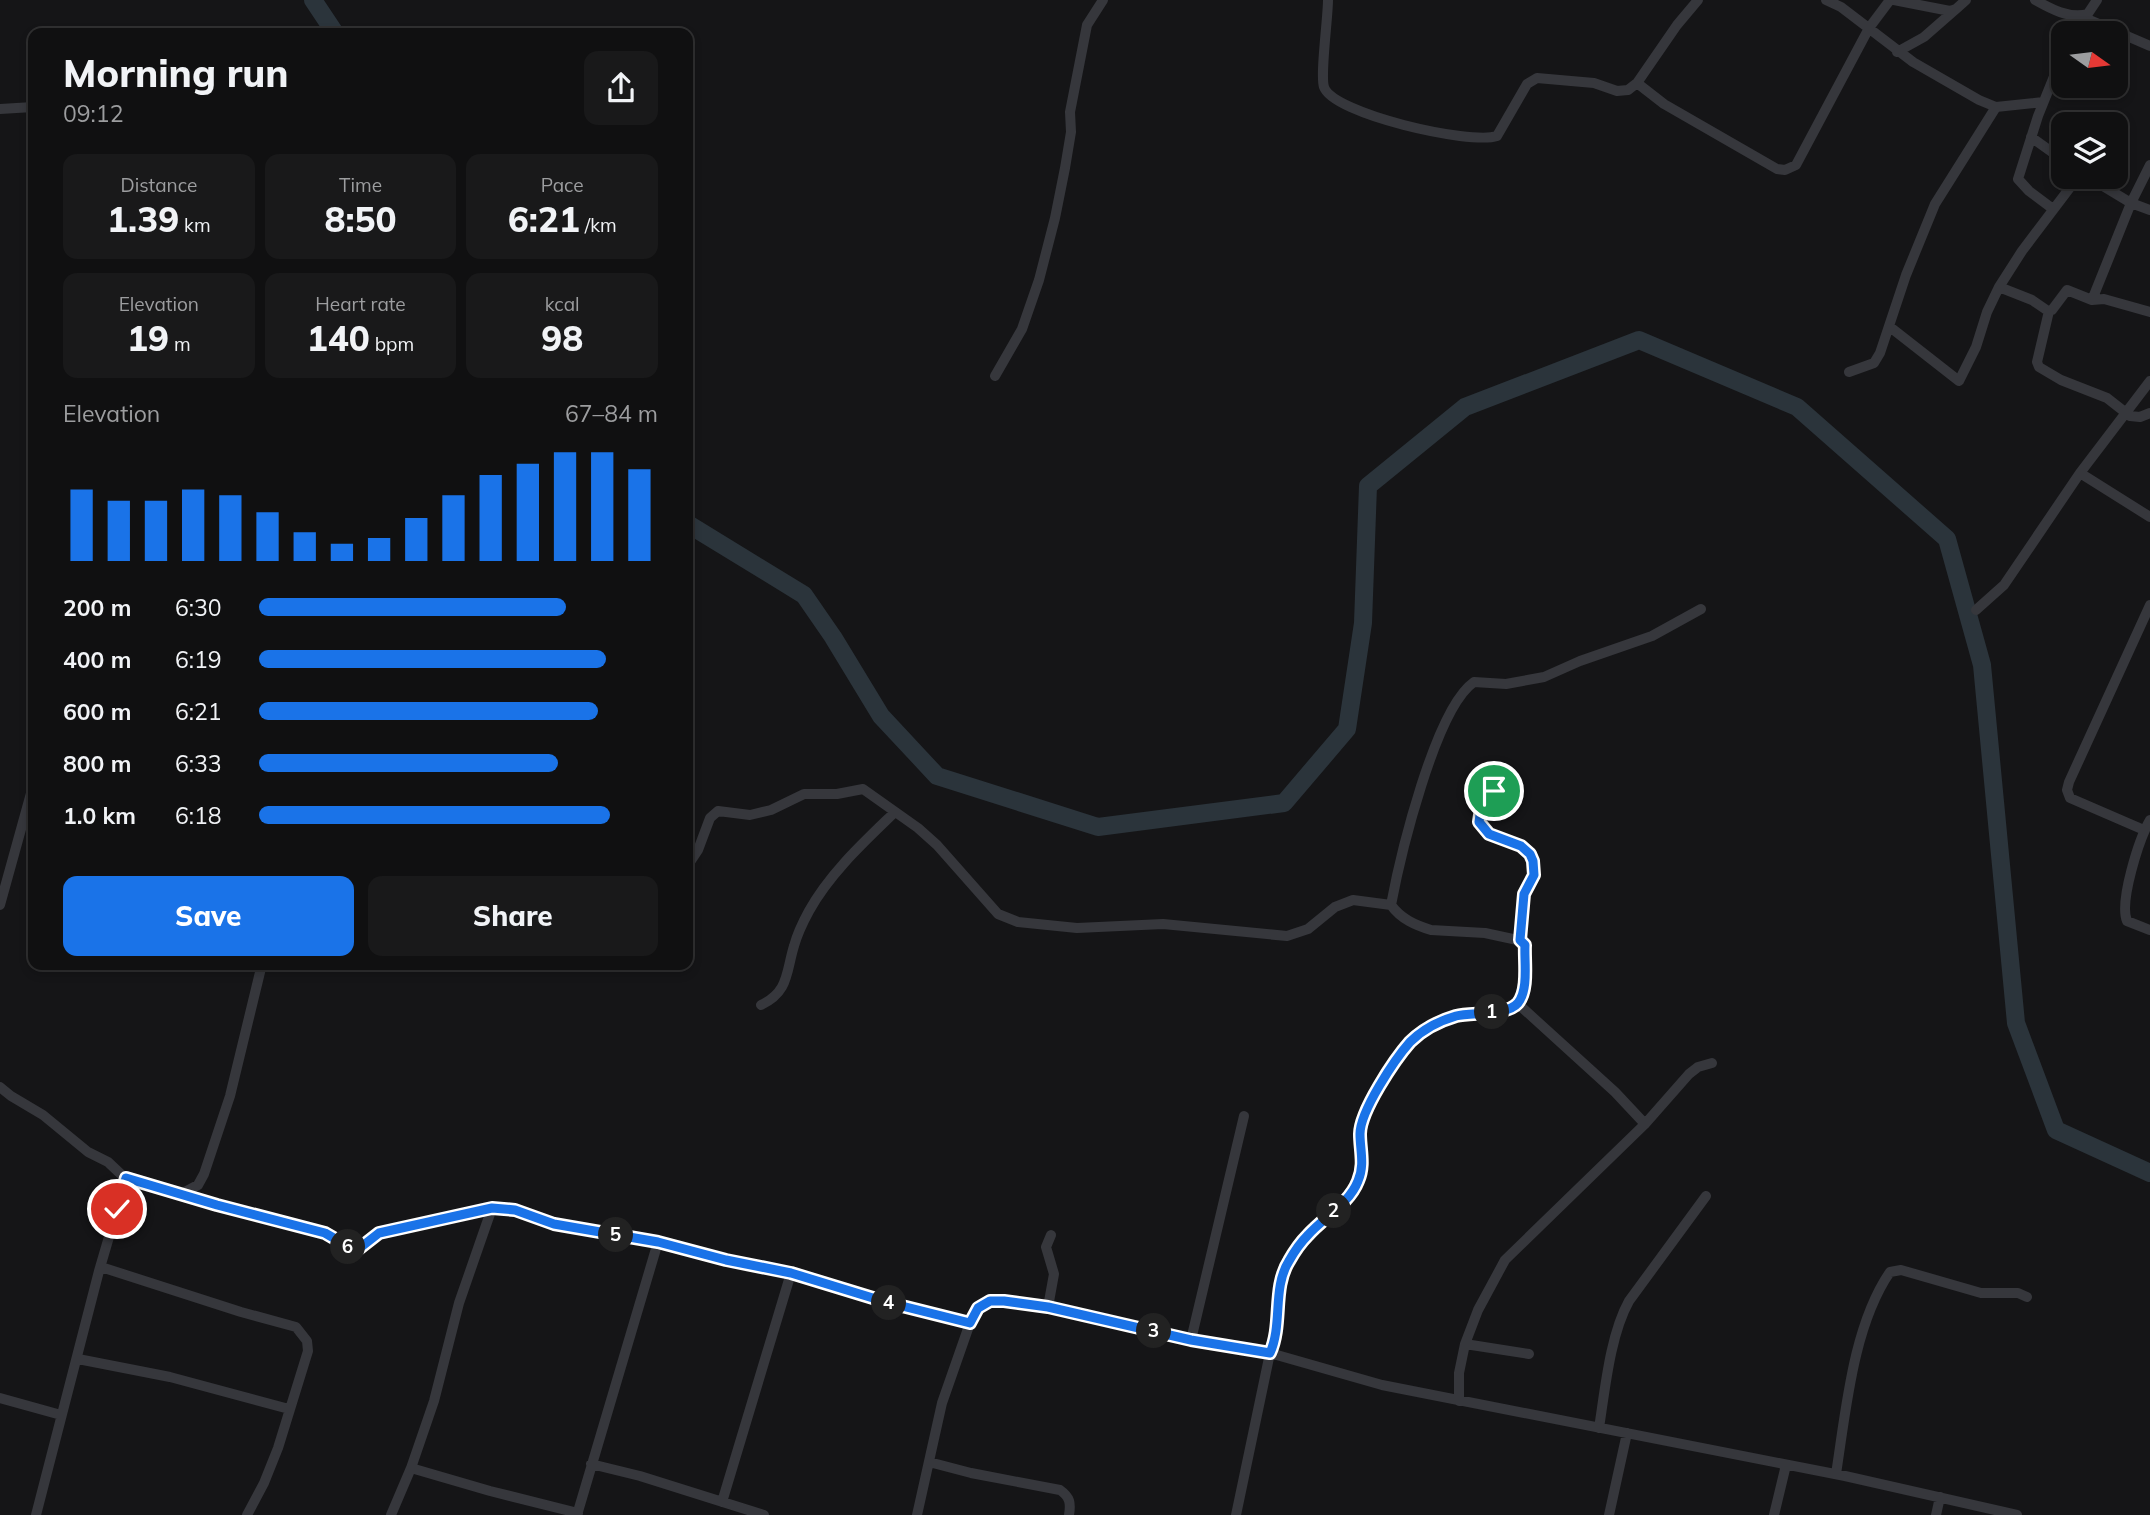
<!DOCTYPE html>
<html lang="en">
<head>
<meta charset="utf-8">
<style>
  body { margin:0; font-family:Mulish,sans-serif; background:#19191a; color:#f1f3f6; height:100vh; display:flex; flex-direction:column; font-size:26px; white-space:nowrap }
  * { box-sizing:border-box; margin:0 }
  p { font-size:23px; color:#9c9d9f }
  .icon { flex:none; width:38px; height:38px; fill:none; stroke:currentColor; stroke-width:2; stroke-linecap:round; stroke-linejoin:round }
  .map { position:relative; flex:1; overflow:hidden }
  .drawer { position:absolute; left:28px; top:28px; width:665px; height:942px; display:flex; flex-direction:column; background:#101011; border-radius:14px; box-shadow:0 4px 10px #0003,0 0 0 2px #303031 }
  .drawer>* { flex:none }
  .needle { width:46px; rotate:104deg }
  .buttons { position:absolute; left:2051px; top:21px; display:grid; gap:14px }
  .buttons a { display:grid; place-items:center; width:77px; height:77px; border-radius:14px; background:#101011; box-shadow:0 4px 10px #0003,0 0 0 2px #303031; font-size:35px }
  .pin { position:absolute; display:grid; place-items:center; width:60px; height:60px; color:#fff; margin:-30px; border:4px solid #fff; border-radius:50%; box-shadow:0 2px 7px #0007 }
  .km { position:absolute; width:35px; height:35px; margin:-18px; border-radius:50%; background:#222; color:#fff; font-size:19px; line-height:35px; text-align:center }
  .round { display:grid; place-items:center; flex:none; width:74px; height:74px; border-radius:14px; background:#19191a }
  .head { display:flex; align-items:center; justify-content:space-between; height:119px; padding:0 35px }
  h1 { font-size:38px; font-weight:800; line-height:52px }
  .figures { display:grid; grid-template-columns:repeat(3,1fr); gap:10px; height:119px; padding:7px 35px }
  .figures div { display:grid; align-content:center; border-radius:14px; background:#19191a; text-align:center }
  .figures b { font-size:35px; font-weight:800 }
  .figures small { font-size:19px; font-weight:400 }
  .figures p { font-size:19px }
  .chart { height:196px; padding:14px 35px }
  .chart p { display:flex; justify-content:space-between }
  .chart svg { width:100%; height:126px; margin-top:7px; stroke:#1a73e8; stroke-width:6 }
  .action { display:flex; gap:14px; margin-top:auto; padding:14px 35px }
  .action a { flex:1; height:80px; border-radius:14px; background:#1a73e8; color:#fff; font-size:28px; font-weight:800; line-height:80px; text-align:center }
  .action a+a { background:#19191a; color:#f1f3f6 }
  ul { padding:0 35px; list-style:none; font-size:23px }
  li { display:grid; grid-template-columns:112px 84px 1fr; align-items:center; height:52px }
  li i { height:18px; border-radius:9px; background:#1a73e8 }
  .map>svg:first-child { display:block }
</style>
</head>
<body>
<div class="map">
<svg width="2150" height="1515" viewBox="0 0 2150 1515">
  <rect width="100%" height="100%" fill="#151517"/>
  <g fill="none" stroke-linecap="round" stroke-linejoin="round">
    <!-- river -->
    <path stroke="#2b343b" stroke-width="18" d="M313,0L335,33
      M688,524L804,595L833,637L881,716L937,776L1098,827L1284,803L1347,729L1363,623L1368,486L1465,407L1639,340L1797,407L1947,539L1982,665L2016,1023L2056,1130L2150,1173"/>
    <!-- minor -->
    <path stroke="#36373c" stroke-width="10" d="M1328,0C1328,18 1320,75 1324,87C1333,114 1470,145 1497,136L1527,84L1537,78L1594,83L1617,91L1628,90L1637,83L1677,25L1698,0
      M1826,0L1841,7L1913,62L1979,100L1996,107L2043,102
      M1894,0L1950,11L1956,9L1966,0
      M2035,0C2051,9 2069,19 2088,14
      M2085,18L2150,46
      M2075,33L2097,0
      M1897,52L1924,37L1956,9
      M1637,83L1664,104L1777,169L1785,170L1796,165L1869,28L1890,0
      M0,109L33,107
      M2031,137L2063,160
      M2088,177L2131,203L2150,210
      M2053,209L2029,191L2018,179L2038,116L2063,54
      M1999,287L2032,300L2048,311L2052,310L2067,290L2092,300L2104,299L2150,312
      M2092,300L2131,203L2150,165
      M2049,311L2037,362L2039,367L2061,380L2107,398L2130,416L2140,417L2150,413
      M1890,327L1959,381L1976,347L1987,312L1999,287L2022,251L2078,177
      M1849,372L1874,363L1880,353L1906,275L1935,204L1996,107
      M995,376L1022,329L1039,280L1055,218L1065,168L1071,132L1070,112L1087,25L1103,0
      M2080,473L2150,517
      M1976,610L2004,585L2080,473L2150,381
      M1494,791L1480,815L1479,822L1489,834L1521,846L1530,854L1533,861L1534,875L1523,894L1520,940
      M2150,820C2139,839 2119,902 2127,921L2150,930
      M2144,830L2070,798L2067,790L2069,782L2150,605
      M688,865L698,850L710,818L718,811L750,815L771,810L804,794H837L863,789L918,828L937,845L998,914L1018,922L1077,928L1163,924L1287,936L1308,929L1335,907L1353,900L1391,905
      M0,905L33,786
      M1517,1003L1615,1092L1645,1124
      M761,1005C789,992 786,972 794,946C797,935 803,922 809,911C830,873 864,842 895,812
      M0,1087L11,1096L43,1115L88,1152L108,1162L126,1179L217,1205L325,1233L355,1251L379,1233L492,1208L515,1210L554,1224L658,1242L726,1260L791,1273L886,1302L970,1323
      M181,1194L198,1185L204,1174L230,1096L262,964
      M101,1267L241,1312L296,1327L307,1341L308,1351L278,1448L264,1483L247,1515
      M1048,1307L1054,1274L1046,1247L1051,1235
      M1191,1340L1244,1116
      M1465,1344L1529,1354
      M78,1359L170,1377L289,1409
      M0,1398L61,1415
      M1459,1401V1373L1465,1344L1478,1310L1505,1260L1645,1124L1689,1074L1698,1067L1712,1063
      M1599,1428C1605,1390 1610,1335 1629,1301L1706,1196
      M929,1462L971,1473L1060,1490C1070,1497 1071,1503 1069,1515
      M591,1464L640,1476L764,1515
      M411,1468L434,1401L459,1303L492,1208
      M1836,1474C1846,1410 1853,1326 1890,1272L1901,1270L1981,1293H2018L2027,1297
      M722,1502L791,1273
      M36,1515L99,1271L126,1179
      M391,1515L411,1468L490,1491L578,1513
      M577,1515L658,1242
      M917,1515L942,1403L970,1323L978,1308L990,1301L1048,1307L1191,1340L1270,1353L1382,1385L1845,1476L2017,1515
      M1236,1515L1270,1353C1283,1324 1272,1288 1289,1261C1294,1252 1301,1242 1308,1235C1324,1217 1349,1204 1358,1181C1365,1165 1360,1150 1360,1134C1360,1111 1395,1058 1410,1042C1423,1029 1439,1021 1456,1016C1477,1011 1514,1019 1522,993C1526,978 1524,960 1525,945L1522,941L1485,933L1431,930C1415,925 1401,919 1391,905C1400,857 1435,709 1474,682L1506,684L1544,677L1580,661L1652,636L1701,609
      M1609,1515L1627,1433
      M1774,1515L1786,1465
      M1936,1515L1940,1497"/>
  </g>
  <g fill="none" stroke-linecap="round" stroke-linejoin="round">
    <defs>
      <path id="route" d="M117,1209L126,1178L217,1205L325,1233L356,1251L379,1233L492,1208L515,1210L554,1224L658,1242L726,1260L791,1273L886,1302L970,1323L978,1308L990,1301H1004L1048,1307L1191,1340L1270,1353C1283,1324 1272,1288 1289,1261C1294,1252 1301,1242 1308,1235C1324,1217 1349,1204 1358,1181C1365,1165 1360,1150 1360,1134C1360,1111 1395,1059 1410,1042C1423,1029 1439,1021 1456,1016C1472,1012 1507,1016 1518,1003C1529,989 1524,961 1525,945L1520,940L1524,894L1534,875L1533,861L1530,854L1521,846L1489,834L1479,822L1480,815L1494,791"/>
    </defs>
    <!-- route casing -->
    <use href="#route" stroke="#fff" stroke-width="14"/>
    <!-- route -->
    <use href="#route" stroke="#1a73e8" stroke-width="9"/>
  </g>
</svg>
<div class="buttons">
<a><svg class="needle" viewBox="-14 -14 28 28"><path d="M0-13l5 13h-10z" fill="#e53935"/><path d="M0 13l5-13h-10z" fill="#9c9d9f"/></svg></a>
<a><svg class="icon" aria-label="layers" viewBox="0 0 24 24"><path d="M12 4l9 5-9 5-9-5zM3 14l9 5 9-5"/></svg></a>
</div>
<div class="pin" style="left:1494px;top:791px;background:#1e9e55"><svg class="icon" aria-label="arrive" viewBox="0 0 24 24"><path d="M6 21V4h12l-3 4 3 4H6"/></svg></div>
<div class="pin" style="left:117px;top:1209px;background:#d93025"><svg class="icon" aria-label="check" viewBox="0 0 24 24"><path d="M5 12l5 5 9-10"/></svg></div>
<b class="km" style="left:1492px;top:1012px">1</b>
<b class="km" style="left:1334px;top:1211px">2</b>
<b class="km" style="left:1154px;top:1331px">3</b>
<b class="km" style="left:889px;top:1303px">4</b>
<b class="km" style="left:616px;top:1235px">5</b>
<b class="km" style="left:348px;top:1247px">6</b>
<section class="drawer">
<div class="head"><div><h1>Morning run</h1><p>09:12</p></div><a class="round"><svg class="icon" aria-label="share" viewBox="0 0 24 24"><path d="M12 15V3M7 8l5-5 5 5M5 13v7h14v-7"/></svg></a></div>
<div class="figures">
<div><p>Distance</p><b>1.39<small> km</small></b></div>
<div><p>Time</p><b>8:50</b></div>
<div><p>Pace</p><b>6:21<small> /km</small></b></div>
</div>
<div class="figures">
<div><p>Elevation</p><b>19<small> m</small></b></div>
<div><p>Heart rate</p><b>140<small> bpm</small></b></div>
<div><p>kcal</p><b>98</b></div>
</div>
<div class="chart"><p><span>Elevation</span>67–84 m</p>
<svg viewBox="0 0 160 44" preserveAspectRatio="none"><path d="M5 44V19M15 44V23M25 44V23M35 44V19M45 44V21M55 44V27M65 44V34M75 44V38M85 44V36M95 44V29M105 44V21M115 44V14M125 44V10M135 44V6M145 44V6M155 44V12"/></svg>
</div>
<ul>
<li><b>200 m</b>6:30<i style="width:77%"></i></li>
<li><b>400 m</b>6:19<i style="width:87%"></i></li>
<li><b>600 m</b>6:21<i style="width:85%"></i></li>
<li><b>800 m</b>6:33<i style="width:75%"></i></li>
<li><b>1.0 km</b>6:18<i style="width:88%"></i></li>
</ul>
<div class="action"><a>Save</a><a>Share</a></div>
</section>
</div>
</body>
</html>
